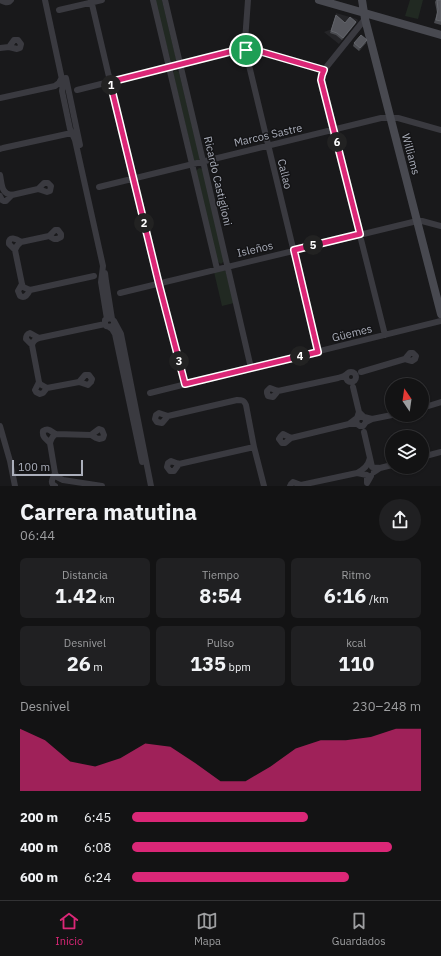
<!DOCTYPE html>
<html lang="es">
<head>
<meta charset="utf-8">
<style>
  body { margin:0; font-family:"IBM Plex Sans",sans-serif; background:#202022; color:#f1f3f6; height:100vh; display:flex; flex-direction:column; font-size:15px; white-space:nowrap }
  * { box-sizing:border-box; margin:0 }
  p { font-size:13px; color:#9d9ea0 }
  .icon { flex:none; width:22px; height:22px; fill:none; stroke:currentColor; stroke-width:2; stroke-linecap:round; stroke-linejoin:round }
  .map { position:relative; height:486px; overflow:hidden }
  .panel { display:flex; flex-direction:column; background:#131314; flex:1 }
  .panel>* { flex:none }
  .needle { width:26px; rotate:347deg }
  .controls { position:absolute; left:385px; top:378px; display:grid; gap:8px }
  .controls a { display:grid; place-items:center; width:44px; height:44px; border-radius:50%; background:#131314; box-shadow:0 1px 3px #0004,0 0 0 1px #323234; font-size:20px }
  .scale { position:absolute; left:12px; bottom:10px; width:71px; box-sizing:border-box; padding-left:4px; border:2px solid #abafbb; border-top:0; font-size:11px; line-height:14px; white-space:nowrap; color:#abafbb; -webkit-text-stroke:3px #141416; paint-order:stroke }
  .pin { position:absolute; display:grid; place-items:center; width:34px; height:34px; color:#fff; margin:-17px; border:2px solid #fff; border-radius:50%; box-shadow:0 1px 4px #0007 }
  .km { position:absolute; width:20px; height:20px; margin:-10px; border-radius:50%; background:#222; color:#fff; font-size:11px; line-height:20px; text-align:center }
  .round { display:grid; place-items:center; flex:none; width:42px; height:42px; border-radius:21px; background:#202022 }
  .head { display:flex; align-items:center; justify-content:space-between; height:68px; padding:0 20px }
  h1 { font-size:22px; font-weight:800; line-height:30px }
  .stats { display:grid; grid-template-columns:repeat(3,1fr); gap:6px; height:68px; padding:4px 20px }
  .stats div { display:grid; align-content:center; border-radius:6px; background:#202022; text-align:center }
  .stats b { font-size:20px; font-weight:800 }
  .stats small { font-size:11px; font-weight:400 }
  .stats p { font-size:11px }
  .chart { height:112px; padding:8px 20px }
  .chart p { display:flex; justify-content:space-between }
  .chart svg { width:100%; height:72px; margin-top:4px; fill:#db2777; opacity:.7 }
  ul { padding:0 20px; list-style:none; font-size:13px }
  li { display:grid; grid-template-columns:64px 48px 1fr; align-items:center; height:30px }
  li i { height:10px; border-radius:5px; background:#db2777 }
  .tabs { display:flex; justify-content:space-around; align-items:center; height:56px; border-top:1px solid #323234; background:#131314; font-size:11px; color:#9d9ea0 }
  .tabs a { display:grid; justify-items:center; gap:2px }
  .tabs .on { color:#db2777 }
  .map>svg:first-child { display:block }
</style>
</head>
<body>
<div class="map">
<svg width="441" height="486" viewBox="0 0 441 486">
  <rect width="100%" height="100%" fill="#19191b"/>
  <!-- built -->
  <path fill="#252528" d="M336,13L357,19L358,21L339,44L324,32L332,29Z"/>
  <!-- green -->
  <path fill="#212922" d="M154,0H162L176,58V60L173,63L171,62Z
    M410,0H423L418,19L405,16Z
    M175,70L179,72L200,158L199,160L194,161L173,73Z
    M199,168L203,169L224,261L221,264L217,261L196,171Z
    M221,271H225L226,272L234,303L222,306L214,272Z"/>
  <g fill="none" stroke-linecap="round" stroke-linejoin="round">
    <!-- street -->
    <path stroke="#3a3a40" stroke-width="6" d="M0,0C4,2 8,4 11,0
      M45,0L63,84L62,91L70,129L75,140L103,266L101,282L107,319L105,320V324L106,326L111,327L114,324V321L111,318L107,319
      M91,0L133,179L159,284L185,384
      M153,0L217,269
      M165,0L203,161L251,368
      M248,0L245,41L247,57L318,352
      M59,10L102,0
      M365,19L324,70L321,75V80L385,335
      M0,48L9,47L17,49L20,48L21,44L18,40H14L9,47
      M66,78L80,145
      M77,90L237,50H255L324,70
      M0,98L55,86L59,83L62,77
      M0,149L3,148L76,132
      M0,175C2,184 1,194 12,195L38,189L47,192L50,191L51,186L48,183H44L38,189
      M99,187L381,118H398L441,130
      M0,196L2,200L4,201H6L12,195
      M49,236L54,239H57L61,237V234L58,230H55L49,236L21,242C18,244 16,247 15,250L22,284L23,287L30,290L94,276
      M15,250L9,244C8,235 17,239 21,242
      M105,273L106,281L112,319
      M22,284L18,291L20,296C25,299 28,294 30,290
      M120,293L417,221H422L441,226
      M114,321L121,334L151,486
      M109,327L112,329L115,334L142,462
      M32,345L26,339C26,335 27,334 30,333L39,338
      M361,372L405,359L410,353H413L416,356L415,359L412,361L405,359
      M346 377a5 5 0 1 1 10 0a5 5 0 1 1-10 0Z
      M39,382L35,390L36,392L40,394L43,393L47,388
      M79,382L85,375H89L92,379L91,382L88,385L79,382L47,388L40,384L39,382L32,345C33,341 35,339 39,338L105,324
      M353,387L359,412
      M278,391L273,397L268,396L267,393V391L270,388L278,391L338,378L344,376L347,374
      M150,393L441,321
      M422,408L441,402
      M168,416L159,413L156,415L155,419L157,422L162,423L168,416L237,400C242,400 244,400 246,405L254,447L264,486
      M372,419L392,415
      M357,424H349L357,418L359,412L364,417L372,419L366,422L363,426H360L357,424L356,420L359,417H364L366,420V422
      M0,426L10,461L15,486
      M364,432L370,458
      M91,435L99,429L102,430L104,435L103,438L99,439L96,438L91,435L56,434C52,436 51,439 50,443L55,473L57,477L63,480L102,486
      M291,438L283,434L281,436L279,439L282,443H285L291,438L349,424
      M50,443C46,439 42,437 43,431C49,427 51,432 56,434
      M422,457L441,452
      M179,464L174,471H170L167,467L168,463L171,461L179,464L254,447
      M380,468L392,465
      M371,476L367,483V475L357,473C364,469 368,466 370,458L372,467L380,468L374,472
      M55,486C49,483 53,478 55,473
      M290,486L291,484L293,482L301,485
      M300,486L301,485L357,473"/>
    <!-- secondary -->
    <path stroke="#484950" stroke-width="8" d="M319,0L441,35
      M362,0L365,19L441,314"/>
  </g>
  <!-- wall -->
  <path fill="#4a4b50" d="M436,0H441V25L434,23L437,13L435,2Z
    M336,15L345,23L356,22L355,24L342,40L336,35L330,33Z
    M354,43H366L359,51L353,46Z"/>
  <!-- shaded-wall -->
  <path fill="#323336" d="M356,22L355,24L342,40L343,38Z
    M367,40L366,43L359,51L360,48Z"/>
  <!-- building -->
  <path fill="#55565c" stroke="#62646a" d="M437,0H441V21L436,20L438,9Z
    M336,15L345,23L350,17L356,22L343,38L337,33L331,31Z
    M361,35L367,40L360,48L354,43Z"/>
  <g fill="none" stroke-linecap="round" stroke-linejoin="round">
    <defs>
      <path id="route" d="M237,50H255L324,70L322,75L321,80L360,234L294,250L318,352L185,384L159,284L110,82Z"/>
    </defs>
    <!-- route casing -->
    <use href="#route" stroke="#fff" stroke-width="8"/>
    <!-- route -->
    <use href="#route" stroke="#db2777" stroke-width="5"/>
  </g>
  <g text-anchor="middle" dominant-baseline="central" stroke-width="3" stroke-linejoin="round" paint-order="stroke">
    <!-- street labels -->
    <g font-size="11" fill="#abafbb" stroke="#141416">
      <text transform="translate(268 135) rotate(-13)">Marcos Sastre</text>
      <text transform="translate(411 154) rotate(75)">Williams</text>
      <text transform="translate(285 174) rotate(76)">Callao</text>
      <text transform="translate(218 181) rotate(77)">Ricardo Castiglioni</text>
      <text transform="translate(255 249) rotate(-13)">Isleños</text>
      <text transform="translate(352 333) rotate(-14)">Güemes</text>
    </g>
  </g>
</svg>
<div class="controls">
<a><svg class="needle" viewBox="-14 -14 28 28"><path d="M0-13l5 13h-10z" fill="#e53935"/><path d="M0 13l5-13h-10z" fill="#9d9ea0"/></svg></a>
<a><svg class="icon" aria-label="layers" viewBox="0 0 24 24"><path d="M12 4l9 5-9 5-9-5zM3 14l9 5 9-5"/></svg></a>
</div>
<div class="scale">100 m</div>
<div class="pin" style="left:246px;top:50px;background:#1e9e55"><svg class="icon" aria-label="arrive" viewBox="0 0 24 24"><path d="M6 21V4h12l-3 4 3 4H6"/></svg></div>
<b class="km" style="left:111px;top:85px">1</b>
<b class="km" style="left:144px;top:223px">2</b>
<b class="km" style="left:179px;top:361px">3</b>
<b class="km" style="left:300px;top:356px">4</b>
<b class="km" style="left:313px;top:245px">5</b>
<b class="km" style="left:337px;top:142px">6</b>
</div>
<section class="panel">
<div class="head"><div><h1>Carrera matutina</h1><p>06:44</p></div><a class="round"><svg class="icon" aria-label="share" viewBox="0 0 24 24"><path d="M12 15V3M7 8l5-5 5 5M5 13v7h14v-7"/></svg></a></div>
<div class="stats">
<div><p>Distancia</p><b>1.42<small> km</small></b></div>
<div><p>Tiempo</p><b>8:54</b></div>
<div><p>Ritmo</p><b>6:16<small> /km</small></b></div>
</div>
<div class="stats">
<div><p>Desnivel</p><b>26<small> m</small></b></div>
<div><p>Pulso</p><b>135<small> bpm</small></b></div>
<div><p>kcal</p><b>110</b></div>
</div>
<div class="chart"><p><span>Desnivel</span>230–248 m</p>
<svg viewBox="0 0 160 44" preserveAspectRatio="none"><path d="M0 44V6L10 13L20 26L30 29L40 24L50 15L60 17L70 27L80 38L90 38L100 29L110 18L120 13L130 13L140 11L150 6L160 6V44z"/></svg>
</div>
<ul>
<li><b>200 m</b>6:45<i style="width:61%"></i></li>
<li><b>400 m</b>6:08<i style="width:90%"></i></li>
<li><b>600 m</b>6:24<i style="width:75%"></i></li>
</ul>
</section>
<nav class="tabs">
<a class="on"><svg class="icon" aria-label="home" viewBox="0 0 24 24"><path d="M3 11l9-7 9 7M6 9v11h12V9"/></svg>Inicio</a>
<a><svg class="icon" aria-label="map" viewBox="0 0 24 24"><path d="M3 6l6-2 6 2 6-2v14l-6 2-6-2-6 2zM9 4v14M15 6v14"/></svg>Mapa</a>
<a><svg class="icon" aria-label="saved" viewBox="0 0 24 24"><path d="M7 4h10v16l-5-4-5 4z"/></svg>Guardados</a>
</nav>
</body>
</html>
